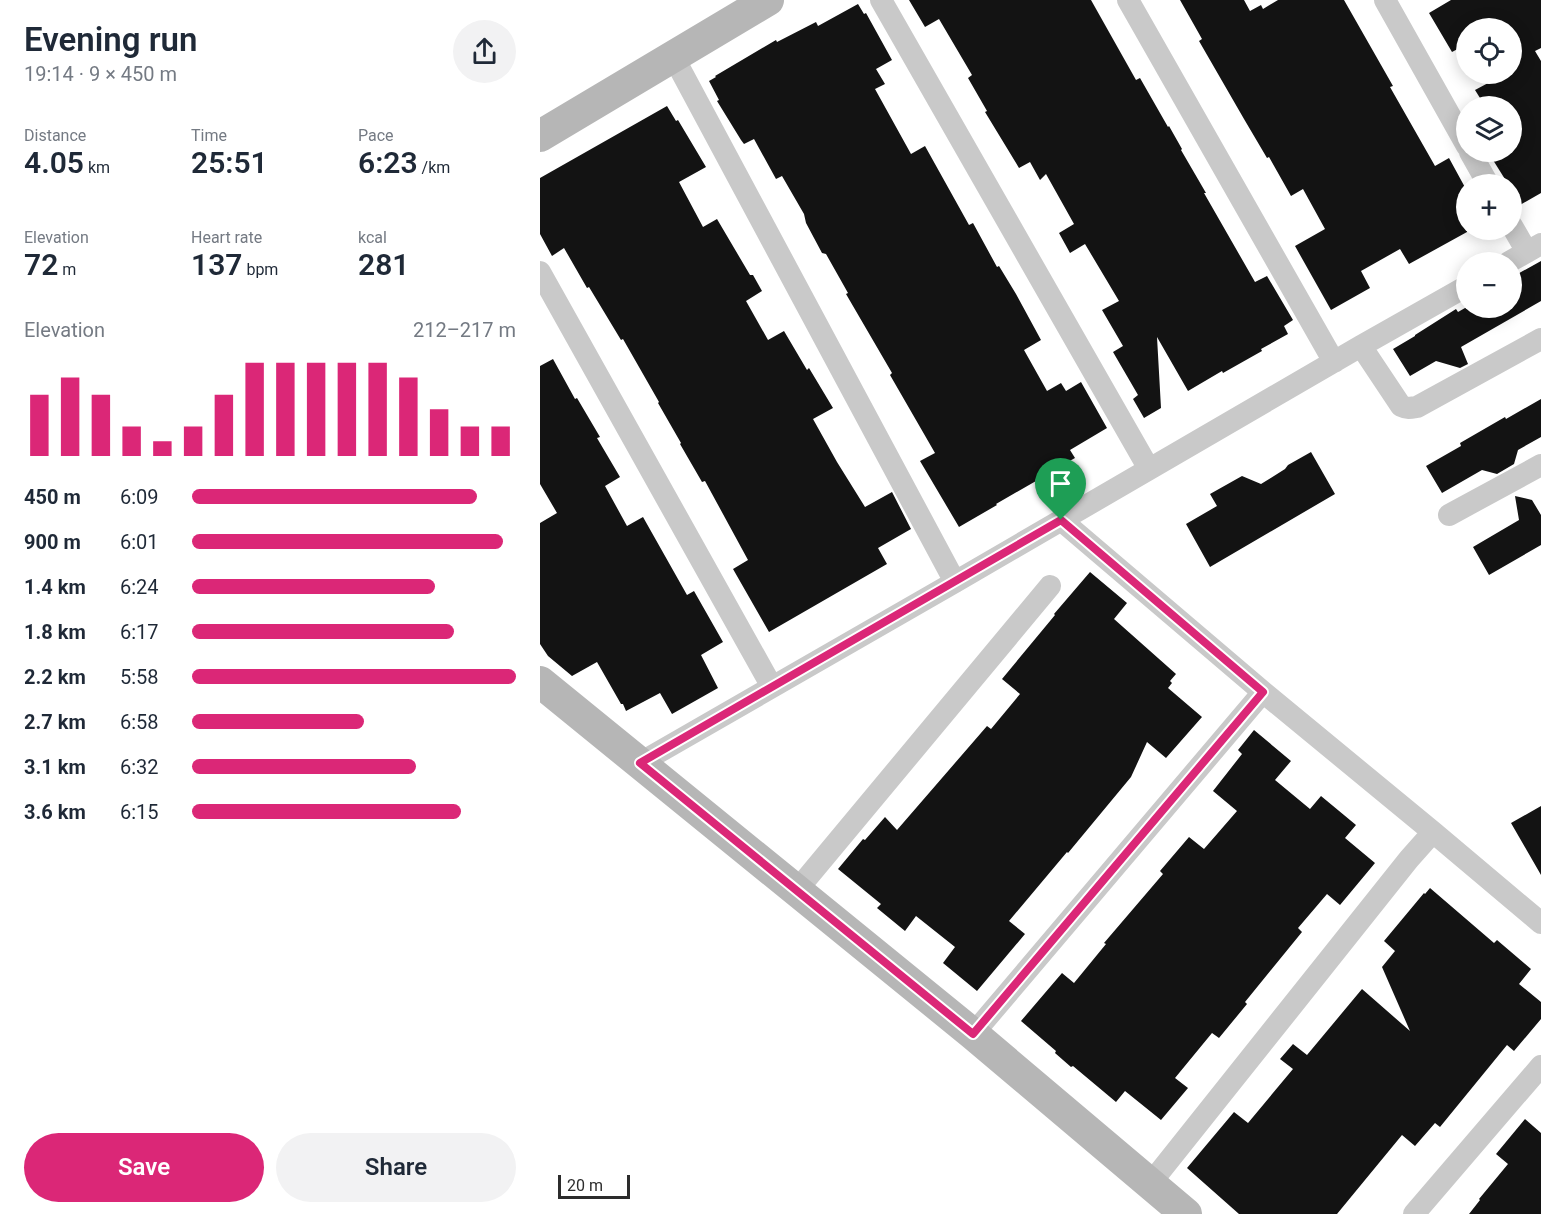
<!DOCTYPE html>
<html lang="en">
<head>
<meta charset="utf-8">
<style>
  body { margin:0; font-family:Roboto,sans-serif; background:#f2f2f3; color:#1f2937; height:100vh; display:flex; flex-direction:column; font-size:22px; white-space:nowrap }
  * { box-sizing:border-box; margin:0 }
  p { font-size:20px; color:#747a83 }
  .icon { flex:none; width:33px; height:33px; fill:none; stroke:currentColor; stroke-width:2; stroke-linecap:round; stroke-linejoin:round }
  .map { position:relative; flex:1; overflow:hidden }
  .side { display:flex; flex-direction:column; background:#fff; width:540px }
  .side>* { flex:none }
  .tools { position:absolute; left:916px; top:18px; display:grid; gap:12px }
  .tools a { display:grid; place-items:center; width:66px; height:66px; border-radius:50%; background:#fff; box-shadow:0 3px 15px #0003; font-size:30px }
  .scale { position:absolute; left:18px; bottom:15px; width:72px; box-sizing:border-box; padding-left:6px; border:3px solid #2c2c2c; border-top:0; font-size:16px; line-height:21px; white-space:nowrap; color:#2c2c2c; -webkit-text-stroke:4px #fff; paint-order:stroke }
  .pin { position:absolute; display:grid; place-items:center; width:51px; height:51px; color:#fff; margin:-62px -26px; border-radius:50% 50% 50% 0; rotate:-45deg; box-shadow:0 0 6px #0007 }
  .pin .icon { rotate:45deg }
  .round { display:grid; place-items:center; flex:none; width:63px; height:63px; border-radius:32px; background:#f2f2f3 }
  .summary { display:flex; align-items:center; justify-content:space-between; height:102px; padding:0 24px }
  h1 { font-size:33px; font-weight:600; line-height:45px }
  .metrics { display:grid; grid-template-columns:repeat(3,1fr); gap:9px; height:102px; padding:6px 24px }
  .metrics div { display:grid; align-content:center }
  .metrics b { font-size:30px; font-weight:600 }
  .metrics small { font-size:16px; font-weight:400 }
  .metrics p { font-size:16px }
  .chart { height:168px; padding:12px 24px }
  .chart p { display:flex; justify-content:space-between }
  .chart svg { width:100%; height:108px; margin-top:6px; stroke:#db2777; stroke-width:6 }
  .cta { display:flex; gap:12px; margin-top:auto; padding:12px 24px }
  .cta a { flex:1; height:69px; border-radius:36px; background:#db2777; color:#fff; font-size:24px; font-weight:600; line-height:69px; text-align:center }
  .cta a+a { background:#f2f2f3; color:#1f2937 }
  ul { padding:0 24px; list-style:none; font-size:20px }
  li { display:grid; grid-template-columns:96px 72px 1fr; align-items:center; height:45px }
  li i { height:15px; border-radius:8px; background:#db2777 }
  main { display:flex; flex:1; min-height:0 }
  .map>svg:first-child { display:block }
</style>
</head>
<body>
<main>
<section class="side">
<div class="summary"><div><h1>Evening run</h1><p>19:14 · 9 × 450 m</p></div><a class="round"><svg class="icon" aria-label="share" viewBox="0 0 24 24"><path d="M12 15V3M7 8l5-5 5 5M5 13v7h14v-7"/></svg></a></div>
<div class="metrics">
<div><p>Distance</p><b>4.05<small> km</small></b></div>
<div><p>Time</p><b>25:51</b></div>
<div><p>Pace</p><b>6:23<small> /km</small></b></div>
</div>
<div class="metrics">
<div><p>Elevation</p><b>72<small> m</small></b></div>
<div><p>Heart rate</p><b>137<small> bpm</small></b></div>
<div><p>kcal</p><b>281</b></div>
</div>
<div class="chart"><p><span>Elevation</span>212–217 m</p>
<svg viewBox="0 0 160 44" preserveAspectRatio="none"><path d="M5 44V19M15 44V12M25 44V19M35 44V32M45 44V38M55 44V32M65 44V19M75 44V6M85 44V6M95 44V6M105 44V6M115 44V6M125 44V12M135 44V25M145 44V32M155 44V32"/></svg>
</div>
<ul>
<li><b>450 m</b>6:09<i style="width:88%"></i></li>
<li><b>900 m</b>6:01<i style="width:96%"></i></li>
<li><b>1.4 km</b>6:24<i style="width:75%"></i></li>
<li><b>1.8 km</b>6:17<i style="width:81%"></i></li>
<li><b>2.2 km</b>5:58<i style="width:100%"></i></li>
<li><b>2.7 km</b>6:58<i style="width:53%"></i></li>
<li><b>3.1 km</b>6:32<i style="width:69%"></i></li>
<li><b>3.6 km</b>6:15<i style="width:83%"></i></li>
</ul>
<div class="cta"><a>Save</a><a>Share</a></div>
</section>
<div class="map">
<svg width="1001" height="1214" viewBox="0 0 1001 1214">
  <rect width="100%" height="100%" fill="#fff"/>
  <!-- building -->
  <path fill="#131313" d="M369,0H551L596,80L600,78L628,127L629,126L642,149L641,150L666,193H664L715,282L727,276L753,320L744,326L748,334L721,349L722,351L683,373L682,371L648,391L617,337L621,408L604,418L593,399L598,395L573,352L583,346L562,310L579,301L545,244L530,253L519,233L534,224L506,174L500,180L490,162L479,168L445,112L447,111L428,78L432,75L399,19L385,27Z
    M640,0H704L710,11L721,5L723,9L738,0H804L853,86L850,87L895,166L909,158L927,191V232L869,264L860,249L821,271L830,288L791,310L755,246L785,229L763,189L751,196L729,157L727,158L704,119L659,41L662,39Z
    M911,0H1001V48L995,51L1001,61V193L980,205L972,192V184H968L948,152H972V106H945L935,90L950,82L945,74H972V28H927V44L912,52L889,13Z
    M318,4L324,14L326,13L352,60L336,69L345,84L335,89L371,154L385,146L429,225L433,223L457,267L459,266L476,294L501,340L484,350L507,391L521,383L526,391L541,382L567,428L530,450L535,458L495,480L496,481L456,504L457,505L419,527L380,461L395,453L350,375L352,373L306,294L308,293L286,254L282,253L266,223L264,214L242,176L236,179L214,139L204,144L201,140L177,101L179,100L169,81L176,77L175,76L236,40L237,42L276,22L278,26Z
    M127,106L136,121L138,120L166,167L139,182L163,227L177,219L210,275H213L222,291L206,301L228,340L244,331L267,370L269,368L293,408L273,419L297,462L325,507L352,492L371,529L338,548L347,564L229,632L193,569L208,560L165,481L162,482L140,444L141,443L118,403L119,402L83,339L81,340L49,287L47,288L24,248L12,256L0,234V178Z
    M1001,261V301L921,347L928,364L920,368L896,361L870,376L853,349L875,336V335L916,309L918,312L925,308H972V277Z
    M13,359L35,399L37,398L60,437L57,438L80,477L65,486L87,526L103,517L147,595L154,591L183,642L161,655L178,688L132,714L120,693L86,711L83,704H81L57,662L32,676L8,656L0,644V523L17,513L0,484V366Z
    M1001,399V437L978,450L974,464L957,474L942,470L902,493L886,466L921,446L920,443L965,417L966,419Z
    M771,452L795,494L670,567L646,524L677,506L670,494L702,476L721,484L745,469L748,465Z
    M975,496L992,500L1001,515V545L949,575L933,547L979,520Z
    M550,572L587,603L574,619L636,674L630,681L632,683L628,688L662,717L626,758L607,742L591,777L528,853L527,852L469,921L485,934L437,991L403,963L415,947L376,916L365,931L337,908L341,904L298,869L323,839L325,840L345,817L357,830L447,726L451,729L480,694L462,679L515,615L514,614Z
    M714,730L751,761L735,780L770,809L781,796L816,825L805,838L835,863L800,905L787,894L758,928L762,932L705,1002L707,1004L679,1038L672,1033L635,1078L648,1088L621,1120L585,1091L576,1102L533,1066L531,1067L515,1053L516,1051L481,1021L522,973L534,983L566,944L564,943L623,874L620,871L649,837L664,849L697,811L673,791L702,754L698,750Z
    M1001,806V875L971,823Z
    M890,888L954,943L957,940L991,969L979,984L1001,1002V1019L974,1051L967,1045L900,1127L895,1123L875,1146L862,1135L797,1214H699L647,1168L694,1112L708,1123L753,1069L740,1059L753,1044L767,1055L822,989L870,1031L842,967L855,951L844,941L884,893L885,894Z
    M985,1119L1001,1133V1214H929L940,1200L939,1199L968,1164L956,1154Z"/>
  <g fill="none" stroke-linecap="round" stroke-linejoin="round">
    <!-- street -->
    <path stroke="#c9c9c9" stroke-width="22" d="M341,0L609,469
      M588,0L794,362
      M845,0L927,146
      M133,56L415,582
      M930,152L948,184
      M972,226L987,252
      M969,262L1001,244
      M0,272L232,687
      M821,346L861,406C867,409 871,408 877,407L1001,339
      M909,515L1001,465
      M521,520L723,692L893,832L1001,923
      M100,763L415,582L821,346L927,286
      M257,890L510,586
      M433,1034L723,692
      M610,1184L869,859L893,832
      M874,1214L1001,1066"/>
    <!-- secondary -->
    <path stroke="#b6b6b6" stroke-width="32" d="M0,136L228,0
      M0,682L433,1034L646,1214"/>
  </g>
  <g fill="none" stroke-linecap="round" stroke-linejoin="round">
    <defs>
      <path id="route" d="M521,520L723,692L433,1034L100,763Z"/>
    </defs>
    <!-- route casing -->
    <use href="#route" stroke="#fff" stroke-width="12"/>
    <!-- route -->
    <use href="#route" stroke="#db2777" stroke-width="8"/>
  </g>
</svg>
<div class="tools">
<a><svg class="icon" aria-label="locate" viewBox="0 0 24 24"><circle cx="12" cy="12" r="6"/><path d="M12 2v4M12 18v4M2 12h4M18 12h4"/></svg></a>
<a><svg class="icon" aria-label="layers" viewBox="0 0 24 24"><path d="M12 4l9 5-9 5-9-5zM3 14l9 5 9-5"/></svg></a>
<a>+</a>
<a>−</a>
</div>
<div class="scale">20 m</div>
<div class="pin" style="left:521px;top:520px;background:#1e9e55"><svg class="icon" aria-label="arrive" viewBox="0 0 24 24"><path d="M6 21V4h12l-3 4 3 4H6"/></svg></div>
</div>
</main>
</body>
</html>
